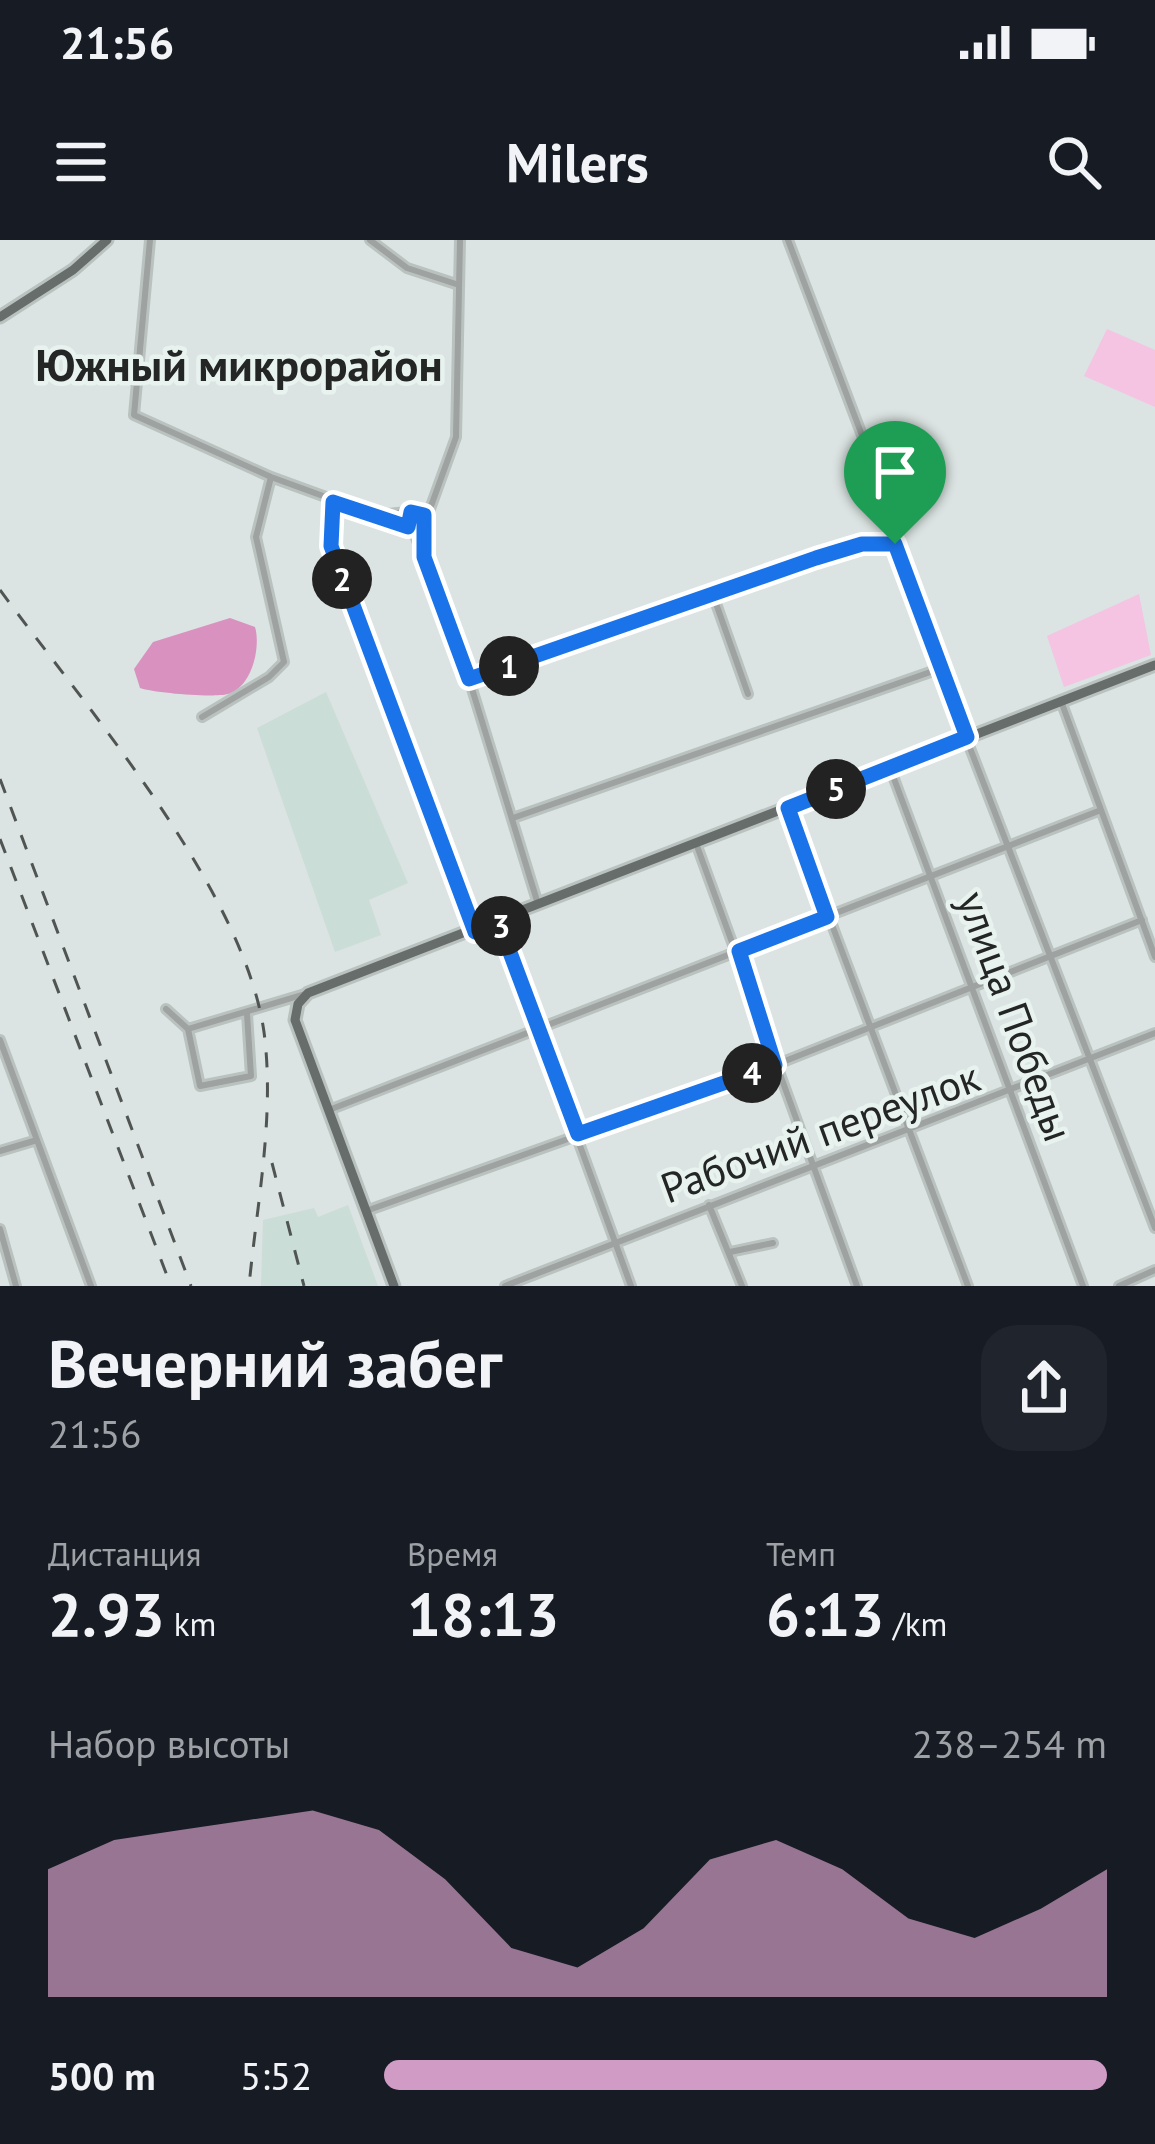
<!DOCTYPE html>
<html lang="ru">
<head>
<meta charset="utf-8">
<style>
  body { margin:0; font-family:"PT Sans",sans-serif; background:#20242c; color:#f1f3f6; height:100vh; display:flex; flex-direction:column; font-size:45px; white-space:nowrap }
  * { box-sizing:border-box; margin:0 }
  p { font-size:39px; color:#9ea1a6 }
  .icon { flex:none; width:66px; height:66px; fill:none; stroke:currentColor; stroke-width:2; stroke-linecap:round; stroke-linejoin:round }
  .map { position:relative; height:1046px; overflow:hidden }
  .panel { display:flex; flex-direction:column; background:#171b24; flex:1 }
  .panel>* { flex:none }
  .pin { position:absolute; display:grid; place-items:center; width:102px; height:102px; color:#fff; margin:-123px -51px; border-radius:50% 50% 50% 0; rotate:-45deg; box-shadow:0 0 12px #0007 }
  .pin .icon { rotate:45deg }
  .km { position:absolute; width:60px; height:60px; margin:-30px; border-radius:50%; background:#222; color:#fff; font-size:33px; line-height:60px; text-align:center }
  .round { display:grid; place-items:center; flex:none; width:126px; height:126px; border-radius:36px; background:#20242c }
  .head { display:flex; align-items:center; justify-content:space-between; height:204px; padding:0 48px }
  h1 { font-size:66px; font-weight:600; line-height:90px }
  .metrics { display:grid; grid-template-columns:repeat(3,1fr); gap:18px; height:204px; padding:12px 48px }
  .metrics div { display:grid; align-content:center }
  .metrics b { font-size:60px; font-weight:600 }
  .metrics small { font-size:33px; font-weight:400 }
  .metrics p { font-size:33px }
  .chart { height:336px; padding:24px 48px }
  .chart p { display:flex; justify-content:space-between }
  .chart svg { width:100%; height:216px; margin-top:12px; fill:#d09bc4; opacity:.7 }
  ul { padding:0 48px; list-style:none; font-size:39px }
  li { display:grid; grid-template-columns:192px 144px 1fr; align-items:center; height:90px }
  li i { height:30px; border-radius:15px; background:#d09bc4 }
  .status { display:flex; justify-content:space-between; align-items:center; height:84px; padding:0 60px; background:#171b24; direction:ltr }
  .status svg { height:33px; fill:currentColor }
  header { display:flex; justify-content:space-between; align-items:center; height:156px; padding:0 48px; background:#171b24; font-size:54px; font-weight:600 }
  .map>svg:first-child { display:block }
</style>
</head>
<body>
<div class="status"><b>21:56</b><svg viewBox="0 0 49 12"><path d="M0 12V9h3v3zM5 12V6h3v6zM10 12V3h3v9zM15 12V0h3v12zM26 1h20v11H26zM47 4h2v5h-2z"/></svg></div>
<header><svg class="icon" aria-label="menu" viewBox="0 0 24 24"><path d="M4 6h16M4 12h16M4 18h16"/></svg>Milers<svg class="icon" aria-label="search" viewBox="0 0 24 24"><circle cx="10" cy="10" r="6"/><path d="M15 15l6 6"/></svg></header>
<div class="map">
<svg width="1155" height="1046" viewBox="0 0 1155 1046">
  <rect width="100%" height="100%" fill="#dbe4e2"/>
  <!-- built -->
  <path fill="#cbddd7" d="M326,452L408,643L369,660L381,695L335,712L257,488Z
    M348,965L378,1046H261L263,980L314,968L318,977Z"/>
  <!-- green -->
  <path fill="#f4c4e2" d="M1107,89L1155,110V167L1084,136Z
    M1139,354L1151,415L1064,447L1047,396Z"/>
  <!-- water -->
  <path fill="#d991c0" d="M230,378L255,387C261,407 252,447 228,454C213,458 155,453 140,448L134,429L153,402Z"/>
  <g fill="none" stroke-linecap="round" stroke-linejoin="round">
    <defs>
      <path id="minor" d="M150,0L134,175L271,237L408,287
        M370,0L407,28L459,45
        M788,0L885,256L895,303L938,425L1155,988
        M333,262L331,306L474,688
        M406 281a10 10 0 1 1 20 0a10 10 0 1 1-20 0Z
        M379,275L407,272
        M426,280L456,197L460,0
        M413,290L469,439L538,664
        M424,313V286
        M713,355L748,454
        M469,439L816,318L862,304L895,303
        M1061,461L1155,717
        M202,477L269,437L284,422L256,297L271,237
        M890,528L1083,1046
        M788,568L968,1046
        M513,578L939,429
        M697,606L857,1046
        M499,683L631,1046
        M166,769L188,789L305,754
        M188,789L200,846L251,836L247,774
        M0,800L91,1046
        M329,870L1101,570
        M0,911L37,900
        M709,965L742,1046
        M366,971L775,825L1142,680
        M0,989L16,1046
        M730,1012L773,1003
        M505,1046L1155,793
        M1119,1046L1155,1030"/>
      <path id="major" d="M0,77L73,30L107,0
        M394,1046L295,780L298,764L308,753L1155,425"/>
    </defs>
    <!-- minor casing -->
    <use href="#minor" stroke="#bac2c0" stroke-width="12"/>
    <!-- major casing -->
    <use href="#major" stroke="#bac2c0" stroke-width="15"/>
    <!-- minor -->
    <use href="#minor" stroke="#9ea2a1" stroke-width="6"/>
    <!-- major -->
    <use href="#major" stroke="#676d6b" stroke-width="9"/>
    <!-- rail -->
    <path stroke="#505553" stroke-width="3" stroke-dasharray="15 15" stroke-linecap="butt" d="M0,350C86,467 244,650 264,792C275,876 257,963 249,1046
      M0,539L191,1046
      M0,599L171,1046
      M272,923L304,1046"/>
  </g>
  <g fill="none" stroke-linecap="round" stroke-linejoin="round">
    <defs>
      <path id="route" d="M333,262L408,287L411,272L424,275V317L469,439L816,318L862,304H895L967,497L788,568L827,677L739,711L775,825L578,894L499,683L475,692L331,306Z"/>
    </defs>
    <!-- route casing -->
    <use href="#route" stroke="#fff" stroke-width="24"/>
    <!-- route -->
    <use href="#route" stroke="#1a73e8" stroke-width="15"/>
  </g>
  <g text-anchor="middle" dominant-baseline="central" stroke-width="9" stroke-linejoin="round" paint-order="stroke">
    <!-- street labels -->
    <g font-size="42" fill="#232625" stroke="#e8f2ef">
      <text transform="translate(1016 776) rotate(70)">улица Победы</text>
      <text transform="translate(820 892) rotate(-20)">Рабочий переулок</text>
    </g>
    <!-- neighbourhood labels -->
    <g font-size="45" font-weight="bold" fill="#232625" stroke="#e8f2ef">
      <text x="239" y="124">Южный микрорайон</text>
    </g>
  </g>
</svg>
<div class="pin" style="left:895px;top:304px;background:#1e9e55"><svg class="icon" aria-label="arrive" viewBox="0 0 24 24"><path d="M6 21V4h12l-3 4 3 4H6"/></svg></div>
<b class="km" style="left:509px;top:426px">1</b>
<b class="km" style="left:342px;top:339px">2</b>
<b class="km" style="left:501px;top:686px">3</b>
<b class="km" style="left:752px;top:833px">4</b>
<b class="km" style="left:836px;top:549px">5</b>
</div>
<section class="panel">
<div class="head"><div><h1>Вечерний забег</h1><p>21:56</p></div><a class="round"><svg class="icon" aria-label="share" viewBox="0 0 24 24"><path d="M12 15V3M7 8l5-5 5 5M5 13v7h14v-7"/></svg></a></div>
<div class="metrics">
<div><p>Дистанция</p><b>2.93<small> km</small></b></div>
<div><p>Время</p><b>18:13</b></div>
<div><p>Темп</p><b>6:13<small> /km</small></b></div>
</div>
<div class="chart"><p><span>Набор высоты</span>238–254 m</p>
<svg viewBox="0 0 160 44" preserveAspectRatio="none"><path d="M0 44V18L10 12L20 10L30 8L40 6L50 10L60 20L70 34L80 38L90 30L100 16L110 12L120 18L130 28L140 32L150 26L160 18V44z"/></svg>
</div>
<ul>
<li><b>500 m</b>5:52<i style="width:100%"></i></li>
</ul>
</section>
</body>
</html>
